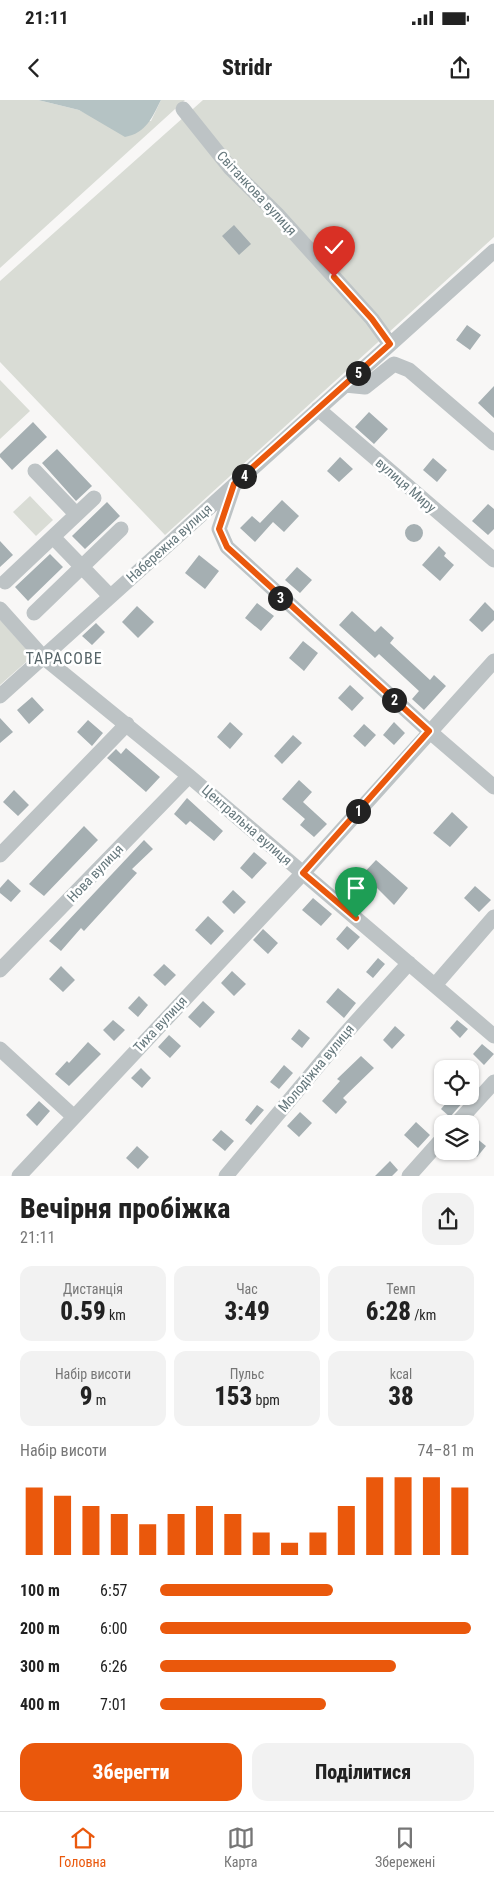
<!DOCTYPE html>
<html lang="uk">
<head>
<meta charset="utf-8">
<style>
  body { margin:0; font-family:"Roboto Condensed",sans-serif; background:#f2f2f2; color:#222; height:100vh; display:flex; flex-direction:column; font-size:19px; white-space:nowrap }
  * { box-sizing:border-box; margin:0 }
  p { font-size:16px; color:#767676 }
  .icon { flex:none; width:28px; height:28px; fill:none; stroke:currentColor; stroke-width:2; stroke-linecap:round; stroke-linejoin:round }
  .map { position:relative; height:1076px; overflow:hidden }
  .panel { display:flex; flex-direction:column; background:#fff; flex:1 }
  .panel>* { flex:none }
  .tools { position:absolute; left:434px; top:960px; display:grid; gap:10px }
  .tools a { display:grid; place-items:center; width:45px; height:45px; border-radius:10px; background:#fff; box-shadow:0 1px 4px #0004; font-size:25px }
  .pin { position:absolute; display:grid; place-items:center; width:42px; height:42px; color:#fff; margin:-51px -21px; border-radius:50% 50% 50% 0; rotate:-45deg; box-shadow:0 0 5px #0007 }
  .pin .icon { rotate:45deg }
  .km { position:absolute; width:25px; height:25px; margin:-12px; border-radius:50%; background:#222; color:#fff; font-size:14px; line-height:25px; text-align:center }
  .round { display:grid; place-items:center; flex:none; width:52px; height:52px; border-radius:15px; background:#f2f2f2 }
  .summary { display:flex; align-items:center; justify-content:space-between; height:85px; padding:0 20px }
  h1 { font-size:28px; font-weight:800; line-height:38px }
  .metrics { display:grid; grid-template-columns:repeat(3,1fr); gap:8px; height:85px; padding:5px 20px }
  .metrics div { display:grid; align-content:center; border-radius:12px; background:#f2f2f2; text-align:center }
  .metrics b { font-size:25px; font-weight:800 }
  .metrics small { font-size:14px; font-weight:400 }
  .metrics p { font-size:14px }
  .chart { height:140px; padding:10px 20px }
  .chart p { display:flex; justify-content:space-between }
  .chart svg { width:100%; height:90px; margin-top:5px; stroke:#ea580c; stroke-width:6 }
  .primary-button { display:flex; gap:10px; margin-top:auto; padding:10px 20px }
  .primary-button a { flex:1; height:58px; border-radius:15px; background:#ea580c; color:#fff; font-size:20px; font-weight:800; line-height:58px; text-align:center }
  .primary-button a+a { background:#f2f2f2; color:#222 }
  ul { padding:0 20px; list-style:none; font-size:16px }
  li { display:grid; grid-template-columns:80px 60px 1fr; align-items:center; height:38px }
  li i { height:12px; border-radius:6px; background:#ea580c }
  .status { display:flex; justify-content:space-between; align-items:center; height:35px; padding:0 25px; background:#fff; direction:ltr }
  .status svg { height:14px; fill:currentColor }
  header { display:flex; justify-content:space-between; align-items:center; height:65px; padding:0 20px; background:#fff; font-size:22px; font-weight:800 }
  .dock { display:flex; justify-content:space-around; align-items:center; height:70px; border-top:1px solid #e0e0e0; background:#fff; font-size:14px; color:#767676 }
  .dock a { display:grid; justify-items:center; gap:2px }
  .dock .selected { color:#ea580c }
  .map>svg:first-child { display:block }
</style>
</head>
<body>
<div class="status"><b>21:11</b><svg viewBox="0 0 49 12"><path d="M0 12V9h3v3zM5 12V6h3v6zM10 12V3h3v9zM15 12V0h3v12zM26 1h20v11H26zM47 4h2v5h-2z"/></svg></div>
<header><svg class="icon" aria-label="back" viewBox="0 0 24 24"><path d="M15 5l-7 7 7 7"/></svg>Stridr<svg class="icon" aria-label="share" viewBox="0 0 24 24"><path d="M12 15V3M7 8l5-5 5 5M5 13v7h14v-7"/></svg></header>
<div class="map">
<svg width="494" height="1076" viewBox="0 0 494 1076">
  <rect width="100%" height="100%" fill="#f8f7f6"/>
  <!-- green -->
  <path fill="#d9dcd5" d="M0,0H38L79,10L97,19L151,21L161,0H185L0,168Z
    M203,0H494V137L165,435L0,262V181Z
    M0,280L30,311L0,339Z
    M30,396L53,420L36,436L13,412Z
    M0,520L28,551L26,562L0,585Z"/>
  <!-- water -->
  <path fill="#b5c3c4" d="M38,0H161C152,18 146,33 125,37L79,10Z"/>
  <!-- building -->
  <path fill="#a5afb2" d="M234,125L251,144L239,155L222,136Z
    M467,225L481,235L470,250L456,240Z
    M494,286V318L478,303Z
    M369,312L388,329L374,344L355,327Z
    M33,322L47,337L12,370L0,357V354Z
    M57,349L92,386L76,401L42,363Z
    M340,357L353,369L339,382L327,371Z
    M433,358L447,370L437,382L423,370Z
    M282,400L299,416L284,432L273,422L255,442L240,428L252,416L260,423Z
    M107,402L120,416L85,449L72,436Z
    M488,404L494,409V429L488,435L472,421Z
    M405 433a9 9 0 1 1 18 0a9 9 0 1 1-18 0Z
    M0,441L13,455L0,467Z
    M439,446L446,453L444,456L454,465L440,481L422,465Z
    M50,454L63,467L28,501L15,487Z
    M199,455L219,471L205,489L185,473Z
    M297,467L312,480L300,493L285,480Z
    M485,502L494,511V520L482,532L469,520Z
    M257,503L274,516L261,531L245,518Z
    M137,506L154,522L138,538L122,522Z
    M352,511L375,532L381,526L394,538L390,543L430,580L434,575L446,586L424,610L412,599L419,591L379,554L375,558L339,525Z
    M96,523L105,532L92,545L82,536Z
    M303,541L318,553L304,571L289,558Z
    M350,585L364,598L352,611L338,598Z
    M32,597L44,610L29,624L17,610Z
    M0,618L13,632L0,643Z
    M88,620L103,633L92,646L77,632Z
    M230,622L243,634L230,649L217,637Z
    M394,622L405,633L394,645L383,635Z
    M364,624L376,635L365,647L353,636Z
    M293,635L302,643L282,664L274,656Z
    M126,648L160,677L146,692L107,658L116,649L121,654Z
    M299,680L312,692L303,702L327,724L314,737L300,725L305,719L282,699Z
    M14,690L29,705L18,716L3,702Z
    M187,698L223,731L214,741L190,721L186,725L174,714Z
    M452,712L468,727L450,747L433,733Z
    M84,726L98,740L44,796L29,784Z
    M144,740L153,749L132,769L137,773L84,831L81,828L61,851L49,841Z
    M254,752L267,763L252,779L240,768Z
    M376,760L408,788L394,805L370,781L368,784L360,777Z
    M8,779L21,791L11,802L0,793V788Z
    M475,786L491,800L479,812L464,798Z
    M233,790L246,802L234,814L222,802Z
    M313,798L332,814L321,826L302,810Z
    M208,816L224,831L211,845L195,830Z
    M347,826L360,837L348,850L336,839Z
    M263,829L278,843L268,854L253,840Z
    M378,858L385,864L373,878L366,872Z
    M164,864L176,875L165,886L153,875Z
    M61,866L75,880L63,892L49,879Z
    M232,871L246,884L234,896L221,883Z
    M338,888L356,903L344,918L326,902Z
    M139,896L148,905L138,917L128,908Z
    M203,901L215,912L200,928L188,917Z
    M113,920L125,930L114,941L103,930Z
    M457,920L468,929L460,938L450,928Z
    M395,926L405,935L392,949L383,940Z
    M299,929L310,938L302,948L291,939Z
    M169,935L181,946L170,958L158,947Z
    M88,942L101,954L69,986L55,974L67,961L69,963Z
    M482,944L494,954L484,965L473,954Z
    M361,956L374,968L343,998L347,1002L336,1014L322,1001L340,981L337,979Z
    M284,965L293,973L279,989L270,982Z
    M141,968L151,978L142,988L131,978Z
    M452,996H459L464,1001L450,1017L441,1009Z
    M39,1001L50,1011L37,1026L26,1015Z
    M257,1005L264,1010L251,1025L245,1020Z
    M300,1012L312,1023L299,1037L287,1026Z
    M416,1022L430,1035L418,1048L404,1035Z
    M221,1030L234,1041L225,1051L212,1040Z
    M470,1033L486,1046L477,1057L470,1052Z
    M137,1046L149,1057L138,1069L126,1058Z
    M390,1061L398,1070L392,1076H375Z"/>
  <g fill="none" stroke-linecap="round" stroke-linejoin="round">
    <!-- minor -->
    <path stroke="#bdc3c5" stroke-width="15" d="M183,9L231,69L277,114L372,219L390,244
      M345,285L365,287L394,264L409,270L494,343
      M318,309L494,460
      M35,371L76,414
      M234,385L219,429L227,447L429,631L494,687
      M53,437L110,496
      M5,482L94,398
      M0,509L43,557L189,676L494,936
      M34,513L121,429
      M0,596L494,151
      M0,755L127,624
      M0,870L189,676
      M435,885L494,817
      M0,949L73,1016
      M456,1024L494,982
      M19,1076L303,773L494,561
      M226,1076L344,935L409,863
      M409,1076L442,1039"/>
  </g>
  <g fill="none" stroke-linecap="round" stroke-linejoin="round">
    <defs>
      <path id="route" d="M334,177L372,219L390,244L234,384L219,429L227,447L429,631L303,773L356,818"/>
    </defs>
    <!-- route casing -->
    <use href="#route" stroke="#fff" stroke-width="10"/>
    <!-- route -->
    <use href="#route" stroke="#ea580c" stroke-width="6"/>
  </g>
  <g text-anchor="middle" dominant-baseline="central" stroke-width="5" stroke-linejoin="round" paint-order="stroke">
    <!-- street labels -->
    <g font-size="14" fill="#66787d" stroke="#fff">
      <text transform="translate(257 93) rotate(47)">Світанкова вулиця</text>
      <text transform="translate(406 385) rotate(41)">вулиця Миру</text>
      <text transform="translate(169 443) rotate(-42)">Набережна вулиця</text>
      <text transform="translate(247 725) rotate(41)">Центральна вулиця</text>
      <text transform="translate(95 773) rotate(-46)">Нова вулиця</text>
      <text transform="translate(160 924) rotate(-47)">Тиха вулиця</text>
      <text transform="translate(316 968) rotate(-50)">Молодіжна вулиця</text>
    </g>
    <!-- quarter labels -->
    <g font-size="16" letter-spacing="1" fill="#576569" stroke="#fff">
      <text x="64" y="558">ТАРАСОВЕ</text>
    </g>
  </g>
</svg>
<div class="tools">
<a><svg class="icon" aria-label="locate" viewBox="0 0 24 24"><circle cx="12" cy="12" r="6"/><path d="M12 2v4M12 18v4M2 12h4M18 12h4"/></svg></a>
<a><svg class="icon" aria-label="layers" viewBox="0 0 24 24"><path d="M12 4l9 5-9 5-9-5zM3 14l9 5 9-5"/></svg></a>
</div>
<div class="pin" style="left:356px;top:818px;background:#1e9e55"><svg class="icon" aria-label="arrive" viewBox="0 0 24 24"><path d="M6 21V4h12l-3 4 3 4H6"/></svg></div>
<div class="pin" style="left:334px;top:177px;background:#d93025"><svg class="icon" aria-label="check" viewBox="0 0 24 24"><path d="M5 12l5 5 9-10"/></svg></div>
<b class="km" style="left:358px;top:711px">1</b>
<b class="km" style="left:394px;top:600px">2</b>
<b class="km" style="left:280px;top:498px">3</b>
<b class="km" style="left:244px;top:376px">4</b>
<b class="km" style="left:358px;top:273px">5</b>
</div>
<section class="panel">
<div class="summary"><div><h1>Вечірня пробіжка</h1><p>21:11</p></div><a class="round"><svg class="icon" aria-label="share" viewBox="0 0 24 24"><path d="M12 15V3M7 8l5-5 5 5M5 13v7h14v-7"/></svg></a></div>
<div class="metrics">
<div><p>Дистанція</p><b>0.59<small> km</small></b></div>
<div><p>Час</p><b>3:49</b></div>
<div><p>Темп</p><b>6:28<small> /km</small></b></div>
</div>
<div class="metrics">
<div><p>Набір висоти</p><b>9<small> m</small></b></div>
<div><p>Пульс</p><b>153<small> bpm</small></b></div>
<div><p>kcal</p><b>38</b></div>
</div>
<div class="chart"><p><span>Набір висоти</span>74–81 m</p>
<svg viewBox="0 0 160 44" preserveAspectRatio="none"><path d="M5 44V11M15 44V15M25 44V20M35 44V24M45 44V29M55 44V24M65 44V20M75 44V24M85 44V33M95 44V38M105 44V33M115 44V20M125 44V6M135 44V6M145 44V6M155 44V11"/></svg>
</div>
<ul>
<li><b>100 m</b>6:57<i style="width:55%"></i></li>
<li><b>200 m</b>6:00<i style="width:99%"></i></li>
<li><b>300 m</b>6:26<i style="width:75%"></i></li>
<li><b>400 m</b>7:01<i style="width:53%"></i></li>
</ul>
<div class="primary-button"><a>Зберегти</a><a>Поділитися</a></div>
</section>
<nav class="dock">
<a class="selected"><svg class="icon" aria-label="home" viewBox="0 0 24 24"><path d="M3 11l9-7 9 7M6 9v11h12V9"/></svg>Головна</a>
<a><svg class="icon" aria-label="map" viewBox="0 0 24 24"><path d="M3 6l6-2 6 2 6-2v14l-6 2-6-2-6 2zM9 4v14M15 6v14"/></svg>Карта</a>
<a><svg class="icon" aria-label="saved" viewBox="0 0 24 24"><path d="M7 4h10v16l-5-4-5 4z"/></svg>Збережені</a>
</nav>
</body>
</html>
